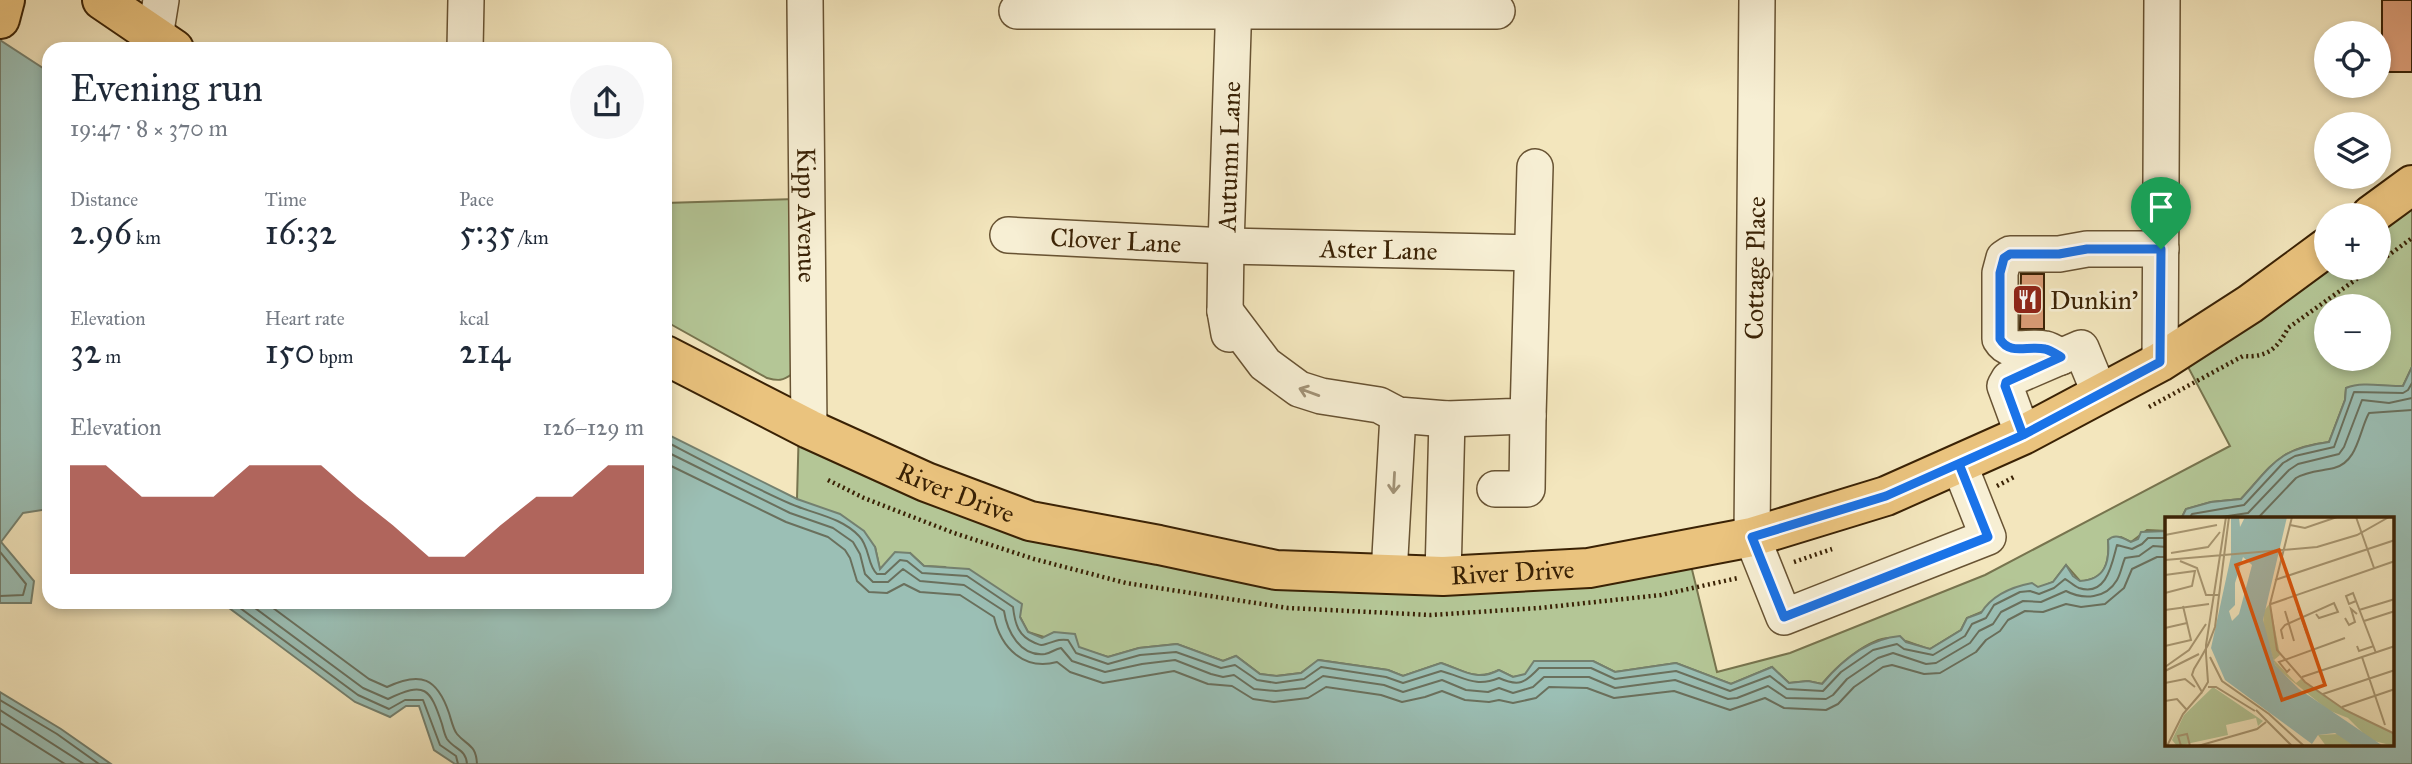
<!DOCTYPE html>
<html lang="en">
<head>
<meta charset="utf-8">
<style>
  body { margin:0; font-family:"IM FELL Great Primer",serif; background:#f6f6f7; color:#1f2937; height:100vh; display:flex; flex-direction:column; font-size:26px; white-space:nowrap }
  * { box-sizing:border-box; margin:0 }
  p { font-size:23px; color:#747a83 }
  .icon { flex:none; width:38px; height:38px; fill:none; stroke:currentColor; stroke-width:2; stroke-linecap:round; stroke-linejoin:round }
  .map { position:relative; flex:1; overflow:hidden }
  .panel { position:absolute; left:42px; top:42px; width:630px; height:567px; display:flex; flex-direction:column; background:#fff; border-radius:21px; box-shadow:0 4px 10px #0003 }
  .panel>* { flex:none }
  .tools { position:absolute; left:2314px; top:21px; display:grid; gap:14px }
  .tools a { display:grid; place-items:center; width:77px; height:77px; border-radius:50%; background:#fff; box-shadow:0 4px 10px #0003; font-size:35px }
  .pin { position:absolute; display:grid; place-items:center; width:60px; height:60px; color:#fff; margin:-72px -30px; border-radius:50% 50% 50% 0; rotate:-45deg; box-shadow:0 0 7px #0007 }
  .pin .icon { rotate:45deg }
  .round { display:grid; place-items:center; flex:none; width:74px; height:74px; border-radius:37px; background:#f6f6f7 }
  .head { display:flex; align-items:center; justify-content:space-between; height:119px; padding:0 28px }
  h1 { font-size:38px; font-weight:600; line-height:52px }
  .metrics { display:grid; grid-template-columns:repeat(3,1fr); gap:10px; height:119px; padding:7px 28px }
  .metrics div { display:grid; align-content:center }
  .metrics b { font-size:35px; font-weight:600 }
  .metrics small { font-size:19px; font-weight:400 }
  .metrics p { font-size:19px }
  .chart { height:196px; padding:14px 28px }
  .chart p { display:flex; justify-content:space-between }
  .chart svg { width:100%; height:126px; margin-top:7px; fill:#8f2418; opacity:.7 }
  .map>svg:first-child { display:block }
</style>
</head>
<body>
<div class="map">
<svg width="2412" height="764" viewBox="0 0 2412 764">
  <rect width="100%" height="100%" fill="#f3e6bd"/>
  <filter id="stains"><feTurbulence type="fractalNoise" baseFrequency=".00286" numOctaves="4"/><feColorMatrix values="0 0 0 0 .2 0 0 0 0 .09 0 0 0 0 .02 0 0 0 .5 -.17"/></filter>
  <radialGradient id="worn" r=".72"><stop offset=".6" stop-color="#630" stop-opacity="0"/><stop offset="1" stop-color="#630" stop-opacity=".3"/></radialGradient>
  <!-- green -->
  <path fill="#b4c696" stroke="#77744e" stroke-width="2" fill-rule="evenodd" d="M2412,185V367L2403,386C2383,387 2365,383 2346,388L2345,400L2329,442C2279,448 2273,464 2241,499L2211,502L2186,509L2181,519H2167V531L2147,530L2131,542L2121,537L2108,540C2110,563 2105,580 2080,581L2066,565L2053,582L1967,618L1961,630L1930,649C1918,646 1904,639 1892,638C1869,636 1835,668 1822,684L1808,681L1789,683L1772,667L1731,684L1676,663L1615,672L1593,661L1513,677L1499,670C1476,682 1463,670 1441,663L1403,676L1388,670L1319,660L1301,673L1276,676L1260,674L1236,656L1223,661L1177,644L1139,648L1108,657L1028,632L1020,617L945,567L924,566L910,553L880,570L875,547L797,499L799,424L1030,521L1276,570L1687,549L1717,672L1790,653L1985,575L2230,446L2179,350L2326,268H2378V215ZM2326,306H2378V359H2326Z
    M795,199L792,374C783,381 778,381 767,378L665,321V203Z"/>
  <!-- water -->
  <path fill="#9bbfb5" stroke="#74806f" stroke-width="2" d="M0,40L49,72V509L23,513L1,542L34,581L31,603H0Z
    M2412,367V764H455L434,750L419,706H406L390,717L355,702L221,602H665V433L797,499L840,514L864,531L875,547L880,569L895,552L910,553L924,566L969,569L1022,604L1020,617L1028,632L1042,638L1054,632L1075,634L1079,647L1108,657L1139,648L1177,644L1223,661L1236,656L1260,674L1277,676L1301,673L1318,660L1388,670L1403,676L1441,663C1463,670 1476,682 1499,670L1513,677L1525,674L1534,661H1593L1615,672L1676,663L1731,684L1772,667L1789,683L1808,681L1822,684C1842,660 1868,639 1900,636L1906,642L1930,649L1961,630L1967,618L1981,613C1992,595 2011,587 2032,583L2038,587L2053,582L2066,565L2073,576L2080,581C2105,580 2110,562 2108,540C2115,533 2123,538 2131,542L2138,539L2141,532L2167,531V745H2393V519H2181L2186,509L2211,502L2241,499C2274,463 2278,449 2329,442L2345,400L2346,388C2364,381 2384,387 2403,386Z
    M0,692L61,729L111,764H0Z"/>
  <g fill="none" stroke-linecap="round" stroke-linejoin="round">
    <!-- shore -->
    <path stroke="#6a705d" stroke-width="2" d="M665,441C707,463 748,485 791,504C814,514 841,517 859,536C870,547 867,565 877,574H885L900,560L907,561L922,573L967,576L1013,607C1015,624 1018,636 1035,643C1040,645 1041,646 1046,644C1056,641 1058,639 1068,640L1076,653L1108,664L1140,655L1176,652L1221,668L1235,665L1257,680L1276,683L1304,679L1321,667L1386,677L1403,683L1441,671C1464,677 1475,688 1499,678C1519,687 1525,683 1539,668H1591L1615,679L1676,671L1730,691L1770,676L1787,689L1823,691L1841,672L1873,650L1897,644L1904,649L1933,655L1965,636L1972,624L1986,618L1994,605L2020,592L2030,591L2039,594L2054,588L2065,579C2069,581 2074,586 2079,588C2107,597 2112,563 2117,545L2132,549L2142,544L2148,538H2167
      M665,451L790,513L833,528L853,542L860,554L865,574L873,582H888L903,569L920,581L964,585L1004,611C1007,631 1020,657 1045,654C1051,653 1055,649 1061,648L1072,661L1105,672L1142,664L1175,660L1211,674L1223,677L1234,675L1254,689L1276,691L1305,688L1323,676L1384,685L1403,692L1442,680L1466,690L1488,692L1499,688L1513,693L1533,687L1544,677H1589L1615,688L1675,680L1728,699L1737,698L1768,686L1786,698L1826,699L1833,695L1847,679L1878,658L1893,653L1926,664L1936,663L1970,643L1979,631L1993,624L2001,612L2023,601L2041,602L2066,591C2083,600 2106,599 2117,580C2121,573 2122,565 2125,558L2139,556L2153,546L2167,547
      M665,463L786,522L828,537L845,550L850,558L857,581L869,592L887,593L904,584L920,592L960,595L994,617C1001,648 1024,671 1057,662L1070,672L1103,683L1174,671L1208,684L1232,686L1253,699L1274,702L1308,698L1326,687L1381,695L1402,702L1425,697L1442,691L1465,700L1489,702L1499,700L1513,703L1536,698L1549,687L1587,688L1614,698L1674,691L1730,710L1765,698L1784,708L1826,710L1838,704L1854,687L1883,667L1892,665L1924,674L1940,673L1976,652L1986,640L2000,631L2008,620L2025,611L2043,612L2066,604L2081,607L2105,604L2124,588L2132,569L2157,557H2167
      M2189,519L2192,514L2244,505L2283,463L2295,456L2334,447L2354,392L2403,393L2408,390L2412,383
      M2208,519L2248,513L2289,470L2298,464L2339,454L2344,447L2362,400L2389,403L2412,398
      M2257,519L2296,478C2307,471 2321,471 2334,468C2358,462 2359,431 2369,413L2412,410
      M0,552L26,584L23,595L0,596
      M232,602L358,695L389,709L405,700H423L440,745L456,756L458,764
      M247,602L363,688L388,699C425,681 430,688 442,724C443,728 445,736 447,739C455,750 466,749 467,764
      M265,602L369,679L387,687C421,671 437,678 449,713C451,719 453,729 457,734C467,746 476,744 477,764
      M0,700L57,734L99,764
      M0,710L84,764
      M0,723L65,764"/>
  </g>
  <!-- building -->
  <path fill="#da9c76" stroke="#3a2205" stroke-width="2" d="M2382,0H2412V72H2382Z
    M2021,274H2044V329H2020Z"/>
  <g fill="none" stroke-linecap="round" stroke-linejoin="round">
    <defs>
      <g id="minor">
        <path id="s1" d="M805,0L809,429"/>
        <path d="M1757,0L1752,537L1784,617L1988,537L1959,464"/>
        <path d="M1017,11H1497"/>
        <path d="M155,37L161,0"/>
        <path d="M465,49L466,0"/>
        <path id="s2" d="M1008,235L1226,246L1532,253"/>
        <path d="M1225,311L1265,364L1299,389L1321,396L1379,405L1398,415L1447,419L1528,416L1535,167"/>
        <path id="s3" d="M1229,334L1225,311L1226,246L1234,0"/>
        <path d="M2061,357C2056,354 2050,350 2045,349C2028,345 2010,356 2000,339V273L2004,258L2010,254H2059L2087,249H2161"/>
        <path d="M2160,362L2162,0"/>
        <path d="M2023,435L2005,386L2009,379L2081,348L2100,394"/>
        <path d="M1495,489H1527L1528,416"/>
        <path d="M1389,574L1398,415"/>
        <path d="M1443,576L1447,419"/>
      </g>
      <g id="major">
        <path d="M102,0L174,49"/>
        <path d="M2371,215L2412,185"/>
        <path id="s4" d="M665,355L809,429L926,482L1030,521L1159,545L1276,570L1443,576L1589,568L1752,537L1886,496L2023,435L2160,362L2250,304L2326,248"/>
      </g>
      <path id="highway" d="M0,19L5,0"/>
    </defs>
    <!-- minor casing -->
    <use href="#minor" stroke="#685333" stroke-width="38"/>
    <!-- major casing -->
    <use href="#major" stroke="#3a2205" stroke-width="42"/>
    <!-- highway casing -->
    <use href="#highway" stroke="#3a2205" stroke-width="42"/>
    <!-- path -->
    <path stroke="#3a2205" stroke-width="4.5" stroke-dasharray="2 3.5" stroke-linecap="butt" d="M2378,263L2412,238
      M2149,407L2243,356C2267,358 2278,348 2288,328L2372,268
      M828,480L864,498L954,533L1034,559L1126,583L1288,608L1431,615L1539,608L1661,595L1738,578
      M1997,486L2014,477
      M1794,562L1832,549"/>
    <!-- minor -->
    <use href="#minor" stroke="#f7efd4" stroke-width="35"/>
    <!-- major -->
    <use href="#major" stroke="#eac37e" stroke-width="38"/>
    <!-- highway -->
    <use href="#highway" stroke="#eac37e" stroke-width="38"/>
  </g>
  <!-- one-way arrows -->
  <defs><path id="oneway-shaft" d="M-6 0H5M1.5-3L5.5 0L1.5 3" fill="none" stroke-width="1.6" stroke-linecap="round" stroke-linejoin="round" transform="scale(1.75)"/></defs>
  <g stroke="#a29377">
    <use href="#oneway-shaft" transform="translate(1309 392) rotate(-160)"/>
    <use href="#oneway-shaft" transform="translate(1394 483) rotate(93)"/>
  </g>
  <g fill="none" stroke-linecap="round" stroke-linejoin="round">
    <defs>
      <path id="route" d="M2161,249L2160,362L2023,435L1886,496L1752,537L1784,617L1988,537L1959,464L2023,435L2005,386L2006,382L2061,357C2056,354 2050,350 2045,349C2028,345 2010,356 2000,339V273L2004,258L2010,254H2059L2087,249H2161"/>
    </defs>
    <!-- route casing -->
    <use href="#route" stroke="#fff" stroke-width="14"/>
    <!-- route -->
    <use href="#route" stroke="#1a73e8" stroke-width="9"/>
  </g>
  <!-- icons -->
  <defs>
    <symbol id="restaurant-square" viewBox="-11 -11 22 22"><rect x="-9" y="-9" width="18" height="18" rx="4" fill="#8f2418" stroke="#f7efd4"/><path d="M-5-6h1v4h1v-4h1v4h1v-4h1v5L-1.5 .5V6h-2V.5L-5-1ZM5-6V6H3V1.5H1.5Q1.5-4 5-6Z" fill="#fff"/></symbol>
  </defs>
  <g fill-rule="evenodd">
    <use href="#restaurant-square" x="2010" y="282" width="35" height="35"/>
  </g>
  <g text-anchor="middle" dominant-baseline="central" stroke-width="5" stroke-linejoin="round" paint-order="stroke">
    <!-- street labels -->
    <g font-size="26" fill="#3a2205" stroke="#f7efd4">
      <text stroke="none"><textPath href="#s3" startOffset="178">Autumn Lane</textPath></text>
      <text stroke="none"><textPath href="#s1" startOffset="215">Kipp Avenue</textPath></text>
      <text stroke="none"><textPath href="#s2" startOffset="108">Clover Lane</textPath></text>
      <text stroke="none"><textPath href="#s2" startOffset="371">Aster Lane</textPath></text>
      <text transform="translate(1755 268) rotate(-89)">Cottage Place</text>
      <text stroke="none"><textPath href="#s4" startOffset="322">River Drive</textPath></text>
      <text stroke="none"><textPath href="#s4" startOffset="889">River Drive</textPath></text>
    </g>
    <!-- poi labels -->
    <g font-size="26" fill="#3a2205" stroke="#f7efd4" text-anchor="start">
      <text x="2050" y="300">Dunkin'</text>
    </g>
  </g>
  <!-- overview -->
  <g transform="translate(2165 517)">
    <rect width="229" height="229" fill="#f3e6bd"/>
    <path d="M105,86L115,138L109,143L112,146L131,166L136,162L176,190L229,217V229L205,223L183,201L163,193L115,154L110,148L98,108L99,94ZM48,170L98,204L93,209L91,201L61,208L63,218L12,229L7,223L19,198ZM174,217L189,229H161L153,218Z" fill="#b4c696"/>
    <path d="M66,0H74L75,10L80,0H122L98,103L110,148L134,172L218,229H189L170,216L153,218L147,227L60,163L46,131L66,39ZM78,40L87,48L74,97L67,104L64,94L70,88V66Z" fill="#9bbfb5" fill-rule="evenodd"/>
    <path fill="none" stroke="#a99873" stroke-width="2" d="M61,0L41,128V137L43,165L37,175L27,158L29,152L35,142L43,128L50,110L64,0M127,0L105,87L112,133L140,165L180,193L230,217M191,0L209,51M125,8L140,11L172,0M0,18L52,8M6,36L43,30L55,15M0,43L152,30L192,18L224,0M15,44L32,51L41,78H54M0,58L30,54L27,69L0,76M110,63L230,23M191,84L184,87L181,79L188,76L211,136M106,87L230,44M133,91L142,117M0,93L44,87M194,93L230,82M120,94L129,124M180,101L184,108L190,105L186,92L192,97M199,104L230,94M0,111L22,106M118,122L116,113L120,108L169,86L173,95L154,101L151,97M0,129L26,123L18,89M192,129L194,134L209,129M45,140L57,164L104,197L139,229M197,140L220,208M0,150L24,133L41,107M125,152L122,155L114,145L180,121M0,154L34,137M137,160L230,129M0,166L20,162L30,170M43,170H51L90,194M158,177L230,153M0,184L12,182L21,192M177,190L230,172M91,193L127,229M2,229L18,197L37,175M16,229L13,219L22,217L25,229M33,229L92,212L101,205"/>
    <path fill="#df560c" fill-opacity="0.15" stroke="#df560c" stroke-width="3.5" d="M114,33L160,168L117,183L71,48Z"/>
    <rect width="229" height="229" fill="none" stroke="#3a2205" stroke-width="3.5"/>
  </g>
  <rect width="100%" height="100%" filter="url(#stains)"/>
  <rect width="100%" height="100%" fill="url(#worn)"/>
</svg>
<div class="tools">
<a><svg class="icon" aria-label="locate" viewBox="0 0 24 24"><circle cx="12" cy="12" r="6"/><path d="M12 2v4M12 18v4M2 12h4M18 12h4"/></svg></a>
<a><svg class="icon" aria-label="layers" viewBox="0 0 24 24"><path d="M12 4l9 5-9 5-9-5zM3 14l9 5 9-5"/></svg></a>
<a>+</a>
<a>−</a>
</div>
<div class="pin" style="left:2161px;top:249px;background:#1e9e55"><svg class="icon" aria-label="arrive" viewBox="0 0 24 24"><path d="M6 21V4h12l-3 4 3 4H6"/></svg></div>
<section class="panel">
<div class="head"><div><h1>Evening run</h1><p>19:47 · 8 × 370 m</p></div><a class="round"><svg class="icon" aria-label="share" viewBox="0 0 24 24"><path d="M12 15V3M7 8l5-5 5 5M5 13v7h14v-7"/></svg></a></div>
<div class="metrics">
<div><p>Distance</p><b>2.96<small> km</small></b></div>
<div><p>Time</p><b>16:32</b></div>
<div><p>Pace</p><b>5:35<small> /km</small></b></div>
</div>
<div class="metrics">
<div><p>Elevation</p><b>32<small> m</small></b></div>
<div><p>Heart rate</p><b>150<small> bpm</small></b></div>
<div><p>kcal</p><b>214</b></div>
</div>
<div class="chart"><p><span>Elevation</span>126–129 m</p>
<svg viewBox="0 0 160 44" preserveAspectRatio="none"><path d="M0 44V6L10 6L20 17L30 17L40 17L50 6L60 6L70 6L80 17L90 27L100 38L110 38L120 27L130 17L140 17L150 6L160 6V44z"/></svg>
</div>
</section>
</div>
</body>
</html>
